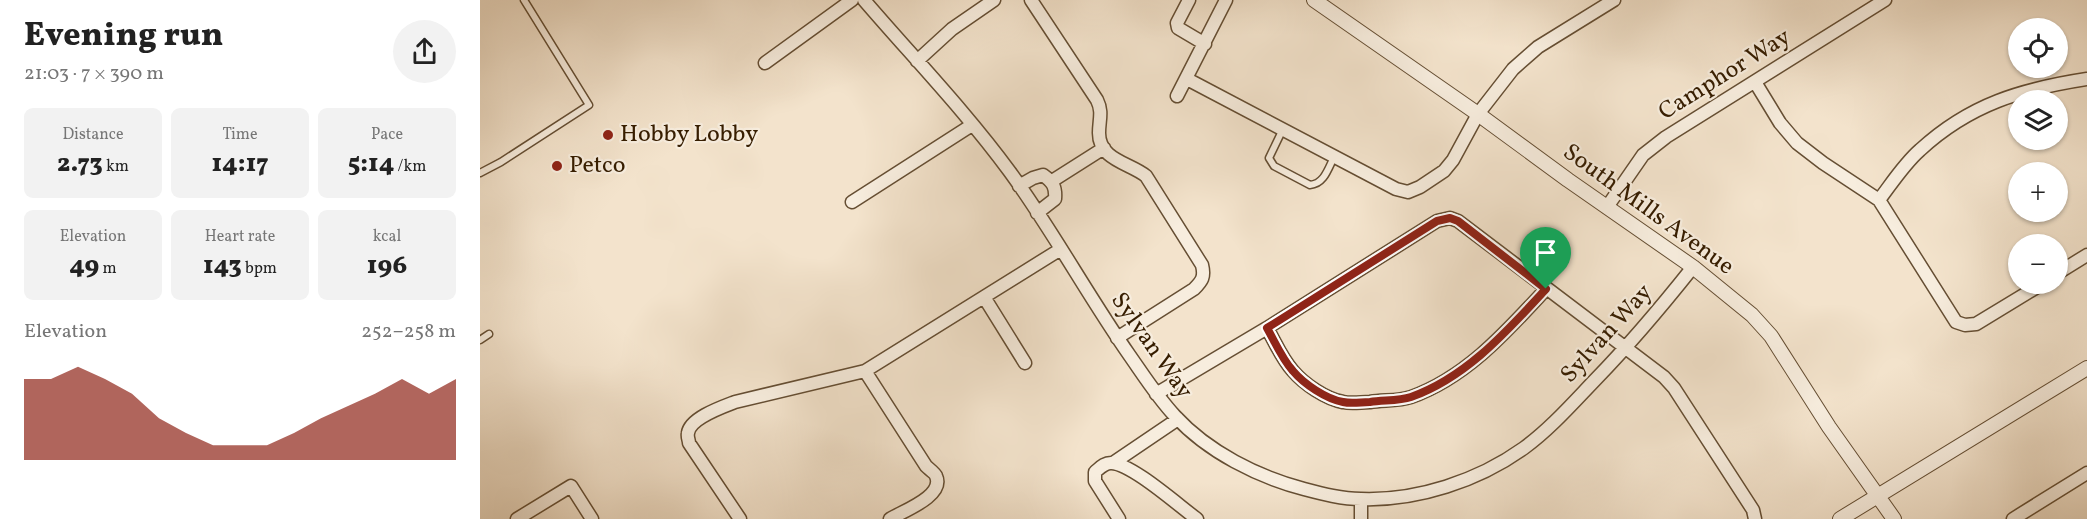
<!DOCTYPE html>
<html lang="en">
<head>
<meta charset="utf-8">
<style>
  body { margin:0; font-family:Vollkorn,serif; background:#f2f2f2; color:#222; height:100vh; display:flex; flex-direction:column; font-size:22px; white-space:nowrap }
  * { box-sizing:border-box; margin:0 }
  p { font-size:20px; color:#767676 }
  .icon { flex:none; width:33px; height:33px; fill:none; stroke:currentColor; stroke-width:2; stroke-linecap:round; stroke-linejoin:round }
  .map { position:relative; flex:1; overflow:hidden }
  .panel { display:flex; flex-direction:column; background:#fff; width:480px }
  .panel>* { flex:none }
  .fabs { position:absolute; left:1528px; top:18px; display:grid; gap:12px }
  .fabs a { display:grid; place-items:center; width:60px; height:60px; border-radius:50%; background:#fff; box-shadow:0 2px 4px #0004; font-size:30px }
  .pin { position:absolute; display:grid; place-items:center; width:51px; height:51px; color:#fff; margin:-62px -26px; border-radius:50% 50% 50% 0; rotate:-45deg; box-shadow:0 0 6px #0007 }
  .pin .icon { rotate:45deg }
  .round { display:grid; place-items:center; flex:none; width:63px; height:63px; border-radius:32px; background:#f2f2f2 }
  .overview { display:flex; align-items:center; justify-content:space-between; height:102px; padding:0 24px }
  h1 { font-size:33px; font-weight:800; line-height:45px }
  .figures { display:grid; grid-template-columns:repeat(3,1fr); gap:9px; height:102px; padding:6px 24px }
  .figures div { display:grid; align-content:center; border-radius:9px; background:#f2f2f2; text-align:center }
  .figures b { font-size:26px; font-weight:800 }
  .figures small { font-size:16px; font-weight:400 }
  .figures p { font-size:16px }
  .chart { height:168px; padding:12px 24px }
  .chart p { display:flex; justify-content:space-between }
  .chart svg { width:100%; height:108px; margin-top:6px; fill:#8f2418; opacity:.7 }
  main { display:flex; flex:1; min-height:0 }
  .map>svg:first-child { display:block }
</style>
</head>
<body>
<main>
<section class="panel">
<div class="overview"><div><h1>Evening run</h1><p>21:03 · 7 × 390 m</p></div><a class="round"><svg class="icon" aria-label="share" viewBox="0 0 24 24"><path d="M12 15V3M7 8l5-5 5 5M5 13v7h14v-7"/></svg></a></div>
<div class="figures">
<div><p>Distance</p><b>2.73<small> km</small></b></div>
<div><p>Time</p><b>14:17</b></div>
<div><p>Pace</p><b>5:14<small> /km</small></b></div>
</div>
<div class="figures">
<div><p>Elevation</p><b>49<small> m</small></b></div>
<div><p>Heart rate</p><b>143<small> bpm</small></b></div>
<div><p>kcal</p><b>196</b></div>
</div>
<div class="chart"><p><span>Elevation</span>252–258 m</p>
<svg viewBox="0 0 160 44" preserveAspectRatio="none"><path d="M0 44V11L10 11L20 6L30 11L40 17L50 27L60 33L70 38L80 38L90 38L100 33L110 27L120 22L130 17L140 11L150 17L160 11V44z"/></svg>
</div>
</section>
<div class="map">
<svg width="1607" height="519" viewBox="0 0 1607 519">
  <rect width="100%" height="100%" fill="#f3e3cc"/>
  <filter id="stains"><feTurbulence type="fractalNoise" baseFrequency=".00333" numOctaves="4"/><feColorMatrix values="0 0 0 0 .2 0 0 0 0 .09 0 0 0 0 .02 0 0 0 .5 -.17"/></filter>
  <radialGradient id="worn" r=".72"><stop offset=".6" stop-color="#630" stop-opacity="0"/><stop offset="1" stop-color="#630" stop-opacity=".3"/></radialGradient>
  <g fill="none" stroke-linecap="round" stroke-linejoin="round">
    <defs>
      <path id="service" d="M802,131L789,158L794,166L830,185C844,184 848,169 854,157
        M0,173L21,162L109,105L44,0
        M0,340L9,334"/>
      <path id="minor" d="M384,0C433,57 486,112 530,172C573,231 608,296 650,356C664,376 678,398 695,416C728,452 778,477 824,489C843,494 862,499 881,499C937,501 998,481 1044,448C1070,429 1092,404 1115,380C1150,344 1182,306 1213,267
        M551,0L617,100C623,112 619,120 619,133C619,160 650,163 666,176L722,265C725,277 722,281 714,289L637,338
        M709,0L697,23L698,28L725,44
        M437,61L472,29L514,0
        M285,63L372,0
        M707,79L916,189L928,192L940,187L964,171L973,160L998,114L1033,69L1058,47L1134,0
        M1275,82L1300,123L1317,143L1343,163L1399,200L1476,322L1485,325L1496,324L1562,284
        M697,96L746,0
        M572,181L624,148
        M539,186L553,178L563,175C573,182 576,187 575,199L557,213
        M1399,200C1412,183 1424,164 1440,150C1490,104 1542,89 1607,79
        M372,202L492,125
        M1127,207L1163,155L1186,137L1405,0
        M1578,273L1607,255
        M504,297L545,363
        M787,328C795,342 802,359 813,371C824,384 846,399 863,402C872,404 881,402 890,402C904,400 919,401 931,397C987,377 1027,331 1066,289
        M385,371L446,466C449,469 455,473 456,476C465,496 423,511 410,519
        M676,394L787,328L957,221L970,218L978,221L1184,377L1194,388L1273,510L1275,519
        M633,463L698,419
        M37,519L91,486L112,519
        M260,519L209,443C209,440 207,437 208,433C210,418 242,407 255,402L385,371L581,249
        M639,519L615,481V472C620,468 624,463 631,463C651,463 699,506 717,519
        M881,519V499
        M1533,519L1607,473"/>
      <path id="tertiary" d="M834,0L998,114L1088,180L1213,267L1272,315L1291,336L1349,427L1414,519
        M1360,519L1607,368"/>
    </defs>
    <!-- service casing -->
    <use href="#service" stroke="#654e33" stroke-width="9"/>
    <!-- minor casing -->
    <use href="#minor" stroke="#654e33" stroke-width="15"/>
    <!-- tertiary casing -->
    <use href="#tertiary" stroke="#654e33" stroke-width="16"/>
    <!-- service -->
    <use href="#service" stroke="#f7edde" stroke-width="6"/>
    <!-- minor -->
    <use href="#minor" stroke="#f7edde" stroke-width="12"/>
    <!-- tertiary -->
    <use href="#tertiary" stroke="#f7edde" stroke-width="14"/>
  </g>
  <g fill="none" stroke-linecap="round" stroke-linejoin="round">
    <defs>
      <path id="route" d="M970,218L978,221L1066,289C1027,331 987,377 931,397C919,401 904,400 890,402C881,402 872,404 863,402C846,399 824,384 813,371C802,359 795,342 787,328L957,221Z"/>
    </defs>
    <!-- route casing -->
    <use href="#route" stroke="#fff" stroke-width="12"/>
    <!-- route -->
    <use href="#route" stroke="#8f2418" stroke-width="8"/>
  </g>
  <!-- markers -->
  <g fill="#8f2418" stroke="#f7edde" stroke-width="2">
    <circle cx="128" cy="135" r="6"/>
    <circle cx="77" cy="166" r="6"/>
  </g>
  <g text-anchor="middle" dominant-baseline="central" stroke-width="4.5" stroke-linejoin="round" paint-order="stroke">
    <!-- street labels -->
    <g font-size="24" fill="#361d00" stroke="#f7edde">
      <text transform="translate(1245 75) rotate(-32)">Camphor Way</text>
      <text transform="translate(1168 210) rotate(36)">South Mills Avenue</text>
      <text transform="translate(1127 334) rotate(-48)">Sylvan Way</text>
      <text transform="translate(671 346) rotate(55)">Sylvan Way</text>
    </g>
    <!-- poi labels -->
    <g font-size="24" fill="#361d00" stroke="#f7edde" text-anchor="start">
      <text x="140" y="135">Hobby Lobby</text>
      <text x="89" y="166">Petco</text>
    </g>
  </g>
  <rect width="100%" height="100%" filter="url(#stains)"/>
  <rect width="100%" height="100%" fill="url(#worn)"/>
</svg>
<div class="fabs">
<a><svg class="icon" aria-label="locate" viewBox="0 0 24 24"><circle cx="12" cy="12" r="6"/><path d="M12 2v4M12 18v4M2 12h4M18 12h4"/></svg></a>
<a><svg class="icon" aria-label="layers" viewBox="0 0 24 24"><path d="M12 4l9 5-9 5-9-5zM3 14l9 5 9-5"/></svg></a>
<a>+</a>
<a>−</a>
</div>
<div class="pin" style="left:1066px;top:289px;background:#1e9e55"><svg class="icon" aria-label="arrive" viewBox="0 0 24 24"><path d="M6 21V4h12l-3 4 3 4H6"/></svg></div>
</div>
</main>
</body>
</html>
